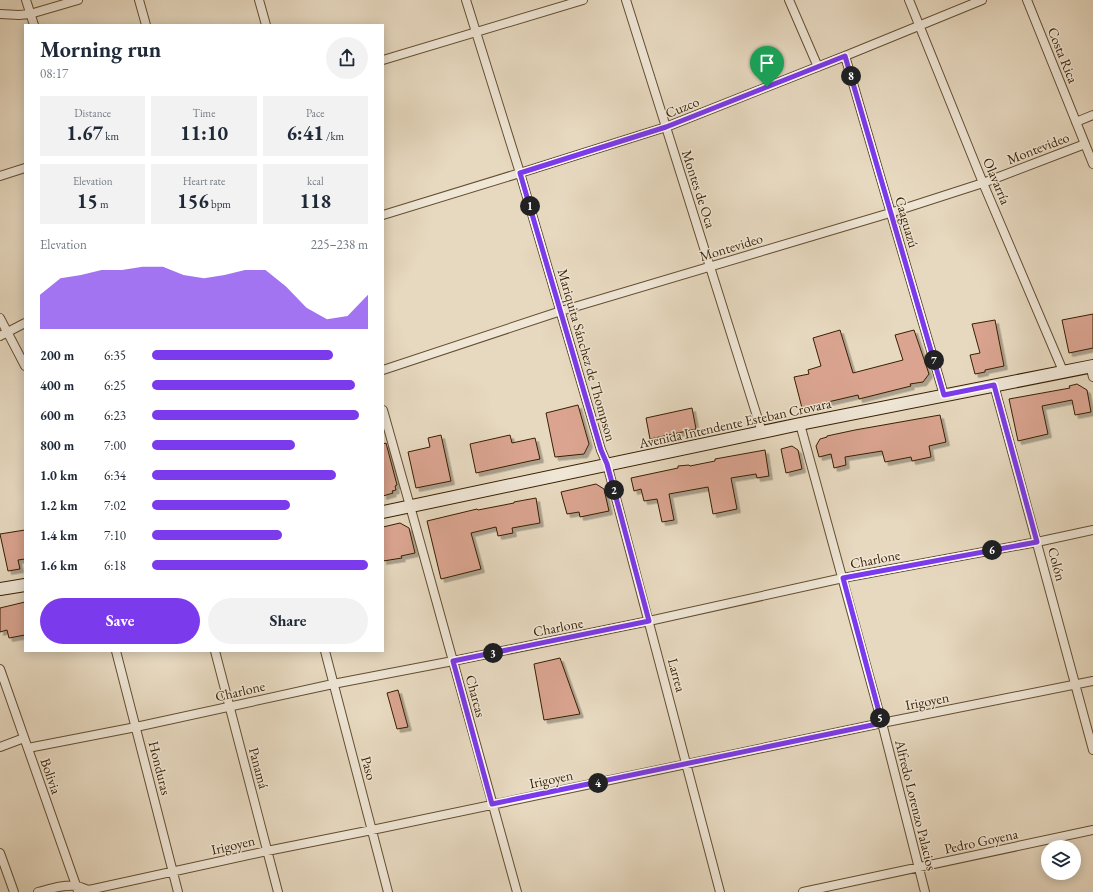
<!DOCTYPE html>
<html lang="en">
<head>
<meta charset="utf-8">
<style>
  body { margin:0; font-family:"EB Garamond",serif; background:#f2f2f3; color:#1f2937; height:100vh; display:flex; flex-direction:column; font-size:15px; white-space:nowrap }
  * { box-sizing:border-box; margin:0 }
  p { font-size:13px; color:#747a83 }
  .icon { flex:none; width:22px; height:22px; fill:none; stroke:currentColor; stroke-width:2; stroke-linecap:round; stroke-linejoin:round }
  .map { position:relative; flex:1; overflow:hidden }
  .panel { position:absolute; left:24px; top:24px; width:360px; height:628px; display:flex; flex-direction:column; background:#fff; border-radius:0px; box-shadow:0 2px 10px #0003 }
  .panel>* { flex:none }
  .tools { position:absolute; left:1041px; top:840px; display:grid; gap:8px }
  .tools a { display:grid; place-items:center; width:40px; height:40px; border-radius:50%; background:#fff; box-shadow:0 2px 10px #0003; font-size:20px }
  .pin { position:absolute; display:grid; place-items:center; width:34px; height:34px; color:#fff; margin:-41px -17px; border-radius:50% 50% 50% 0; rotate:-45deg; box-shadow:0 0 4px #0007 }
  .pin .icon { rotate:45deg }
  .km { position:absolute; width:20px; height:20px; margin:-10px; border-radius:50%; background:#222; color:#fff; font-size:11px; line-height:20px; text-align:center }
  .round { display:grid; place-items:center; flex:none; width:42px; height:42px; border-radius:21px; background:#f2f2f3 }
  .headline { display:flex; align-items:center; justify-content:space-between; height:68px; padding:0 16px }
  h1 { font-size:22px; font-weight:700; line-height:30px }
  .figures { display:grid; grid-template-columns:repeat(3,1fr); gap:6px; height:68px; padding:4px 16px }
  .figures div { display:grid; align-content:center; border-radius:0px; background:#f2f2f3; text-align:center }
  .figures b { font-size:20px; font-weight:700 }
  .figures small { font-size:11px; font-weight:400 }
  .figures p { font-size:11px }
  .chart { height:112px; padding:8px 16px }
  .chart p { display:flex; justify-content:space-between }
  .chart svg { width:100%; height:72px; margin-top:4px; fill:#7c3aed; opacity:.7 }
  .primary-button { display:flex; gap:8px; margin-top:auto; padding:8px 16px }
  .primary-button a { flex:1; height:46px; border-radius:24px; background:#7c3aed; color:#fff; font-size:16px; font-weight:700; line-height:46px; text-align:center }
  .primary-button a+a { background:#f2f2f3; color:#1f2937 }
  ul { padding:0 16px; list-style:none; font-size:13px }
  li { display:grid; grid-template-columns:64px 48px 1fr; align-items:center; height:30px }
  li i { height:10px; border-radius:5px; background:#7c3aed }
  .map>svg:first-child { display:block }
</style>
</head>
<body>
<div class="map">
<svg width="1093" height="892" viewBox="0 0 1093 892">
  <defs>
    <filter id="shadow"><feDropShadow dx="3.5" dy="3.5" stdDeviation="0" flood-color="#0004"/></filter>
  </defs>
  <rect width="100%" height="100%" fill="#e7d9c0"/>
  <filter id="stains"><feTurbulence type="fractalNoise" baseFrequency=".005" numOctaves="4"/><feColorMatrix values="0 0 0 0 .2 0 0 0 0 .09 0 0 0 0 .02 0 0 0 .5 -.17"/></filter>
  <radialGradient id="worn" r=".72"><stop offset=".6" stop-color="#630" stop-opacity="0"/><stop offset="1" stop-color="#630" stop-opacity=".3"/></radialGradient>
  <!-- building -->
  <path fill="#daa490" stroke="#371f00" filter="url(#shadow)" d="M1093,314V348L1069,353L1062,320Z
    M995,320L1004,366L985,370V372L975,374L970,355L980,353L972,324Z
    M840,330L853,373L903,360L895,335L914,330L929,374L923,382L910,384L911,386L859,399L858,395L802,408L794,377L809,374L808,370L821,366L813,338Z
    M1077,384L1087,390L1091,412L1075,415L1072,400L1042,406L1048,434L1018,441L1009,399L1070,388L1069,386Z
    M578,405L589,444L584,454L555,457L546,413Z
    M692,408L696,429L650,439L646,418Z
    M940,415L946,442L929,446L931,457L912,461L911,457L885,462L882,451L845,457L846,465L834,468L831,454L819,457L816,446L820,439L827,437V436L855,430Z
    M441,435L451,481L416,488L408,452L430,447L428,438Z
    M510,435L512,443L535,438L540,459L530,461L476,473L470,444Z
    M386,443L397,485L395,486L396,490L392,491L393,493L383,496V444Z
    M792,446L798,450L802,469L786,473L781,449Z
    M765,450L769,476L757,478L756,474L731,478L737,509L713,514L708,487L669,494L674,520L662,522L657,499L644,501L641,489L634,491L631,478L678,468V466L689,465L690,466L715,461V459Z
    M596,484L604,489L609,511L580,517L579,512L567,514L561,492Z
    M536,498L540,523L512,528L513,533L498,536L496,527L471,533L481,569L441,579L427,521L477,509L478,510L514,503V502Z
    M400,523L409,528L415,553L401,556L402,558L383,561V527Z
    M25,530V559L18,560L20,569L8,571L0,534Z
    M25,602V635L9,638L7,630L0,632V608Z
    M560,658L580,714L544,720L534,664Z
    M398,690L408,727L397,729L387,693Z"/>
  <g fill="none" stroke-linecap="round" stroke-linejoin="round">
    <defs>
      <path id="street" d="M26,0L34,25
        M139,0L146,25
        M259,0L266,25
        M466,0L520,173L601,450L607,464L720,892
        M626,0L762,432
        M789,0L818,67
        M909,0L983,183L1063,371
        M1027,0L1093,164
        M0,14L19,15L30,14L78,0
        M845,56L944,395
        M383,60L583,0
        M1076,122L1093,115
        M0,176L25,168
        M383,215L520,173L666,127L845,56L982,0
        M0,318L25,366
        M0,336L25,323
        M1090,366L1093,377
        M383,370L561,311L890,213L983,183L1085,144
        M994,385L1093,750
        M383,410L410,506L517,892
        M800,424L882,723L925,892
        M116,651L178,892
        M215,651L278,892
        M325,651L388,892
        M0,669L78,891
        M0,747L24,738
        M28,748L136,727L333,684L453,661L649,621L843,578L1037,542L1093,530
        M0,853L14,892
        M38,892C50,889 64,884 77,886C81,887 85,889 89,890L267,851L372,830L882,723L1093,681
        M803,892L1093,830"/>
      <path id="secondary" d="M383,512L800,424L1093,366
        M0,589L25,585"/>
    </defs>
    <!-- street casing -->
    <use href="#street" stroke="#634e30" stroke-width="10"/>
    <!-- secondary casing -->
    <use href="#secondary" stroke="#371f00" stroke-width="14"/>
    <!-- street -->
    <use href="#street" stroke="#efe6d6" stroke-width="8"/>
    <!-- secondary -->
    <use href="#secondary" stroke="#efe6d6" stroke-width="12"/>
  </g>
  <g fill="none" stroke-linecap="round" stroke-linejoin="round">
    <defs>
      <path id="route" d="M845,56L944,395L994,385L1037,542L843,578L882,723L492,804L453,661L649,621L607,464L601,450L520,173L666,127Z"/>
    </defs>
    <!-- route casing -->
    <use href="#route" stroke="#fff" stroke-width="8"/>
    <!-- route -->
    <use href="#route" stroke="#7c3aed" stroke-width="5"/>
  </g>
  <g text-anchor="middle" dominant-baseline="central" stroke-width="3" stroke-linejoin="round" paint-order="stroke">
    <!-- street labels -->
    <g font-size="14" fill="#371f00" stroke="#efe6d6">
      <text transform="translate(1063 55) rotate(68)">Costa Rica</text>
      <text transform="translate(682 107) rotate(-22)">Cuzco</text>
      <text transform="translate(1038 148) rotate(-21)">Montevideo</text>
      <text transform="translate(997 181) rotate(67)">Olavarría</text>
      <text transform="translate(699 189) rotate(72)">Montes de Oca</text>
      <text transform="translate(907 222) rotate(74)">Caaguazú</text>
      <text transform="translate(731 247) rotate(-17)">Montevideo</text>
      <text transform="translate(587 355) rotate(74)">Mariquita Sánchez de Thompson</text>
      <text transform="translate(735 423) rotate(-12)">Avenida Intendente Esteban Crovara</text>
      <text transform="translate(875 559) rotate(-11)">Charlone</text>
      <text transform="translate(1057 564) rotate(75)">Colón</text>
      <text transform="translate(558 627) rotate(-11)">Charlone</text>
      <text transform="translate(677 675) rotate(75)">Larrea</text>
      <text transform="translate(240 691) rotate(-13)">Charlone</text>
      <text transform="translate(476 696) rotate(75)">Charcas</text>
      <text transform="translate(927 701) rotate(-11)">Irigoyen</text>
      <text transform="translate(160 768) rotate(76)">Honduras</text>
      <text transform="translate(259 768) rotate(75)">Panamá</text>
      <text transform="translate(369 768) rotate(75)">Paso</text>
      <text transform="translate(51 776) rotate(71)">Bolivia</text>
      <text transform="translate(551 779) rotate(-12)">Irigoyen</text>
      <text transform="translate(916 805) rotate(76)">Alfredo Lorenzo Palacios</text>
      <text transform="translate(981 841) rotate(-12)">Pedro Goyena</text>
      <text transform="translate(233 845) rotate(-13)">Irigoyen</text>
    </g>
  </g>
  <rect width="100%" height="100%" filter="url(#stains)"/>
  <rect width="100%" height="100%" fill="url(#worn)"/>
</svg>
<div class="tools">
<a><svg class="icon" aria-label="layers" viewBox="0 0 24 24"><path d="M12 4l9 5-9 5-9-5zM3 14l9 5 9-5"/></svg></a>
</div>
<div class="pin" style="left:767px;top:87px;background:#1e9e55"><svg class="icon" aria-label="arrive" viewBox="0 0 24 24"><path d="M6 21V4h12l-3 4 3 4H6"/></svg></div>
<b class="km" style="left:530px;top:206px">1</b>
<b class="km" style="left:614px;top:490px">2</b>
<b class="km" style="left:493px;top:653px">3</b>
<b class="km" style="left:598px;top:783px">4</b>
<b class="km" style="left:880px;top:718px">5</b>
<b class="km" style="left:992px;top:550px">6</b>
<b class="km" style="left:934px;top:360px">7</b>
<b class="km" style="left:851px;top:76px">8</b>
<section class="panel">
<div class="headline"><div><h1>Morning run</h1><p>08:17</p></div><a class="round"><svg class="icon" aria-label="share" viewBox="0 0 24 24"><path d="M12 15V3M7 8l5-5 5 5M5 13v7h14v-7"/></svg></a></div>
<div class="figures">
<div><p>Distance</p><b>1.67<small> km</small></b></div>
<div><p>Time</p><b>11:10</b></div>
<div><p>Pace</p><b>6:41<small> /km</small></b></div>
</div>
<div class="figures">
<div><p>Elevation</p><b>15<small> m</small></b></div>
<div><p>Heart rate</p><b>156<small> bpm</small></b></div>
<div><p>kcal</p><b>118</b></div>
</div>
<div class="chart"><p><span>Elevation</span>225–238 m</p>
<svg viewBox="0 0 160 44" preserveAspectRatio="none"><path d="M0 44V23L10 13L20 11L30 8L40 8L50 6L60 6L70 11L80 13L90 11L100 8L110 8L120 18L130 31L140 38L150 36L160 23V44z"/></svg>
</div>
<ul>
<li><b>200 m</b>6:35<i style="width:84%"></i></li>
<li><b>400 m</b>6:25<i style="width:94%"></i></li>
<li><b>600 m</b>6:23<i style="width:96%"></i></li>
<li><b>800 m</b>7:00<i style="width:66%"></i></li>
<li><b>1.0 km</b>6:34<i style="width:85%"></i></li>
<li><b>1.2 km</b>7:02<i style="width:64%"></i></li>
<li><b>1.4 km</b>7:10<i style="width:60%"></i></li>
<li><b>1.6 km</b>6:18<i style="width:100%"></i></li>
</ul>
<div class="primary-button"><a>Save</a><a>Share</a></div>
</section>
</div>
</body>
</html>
